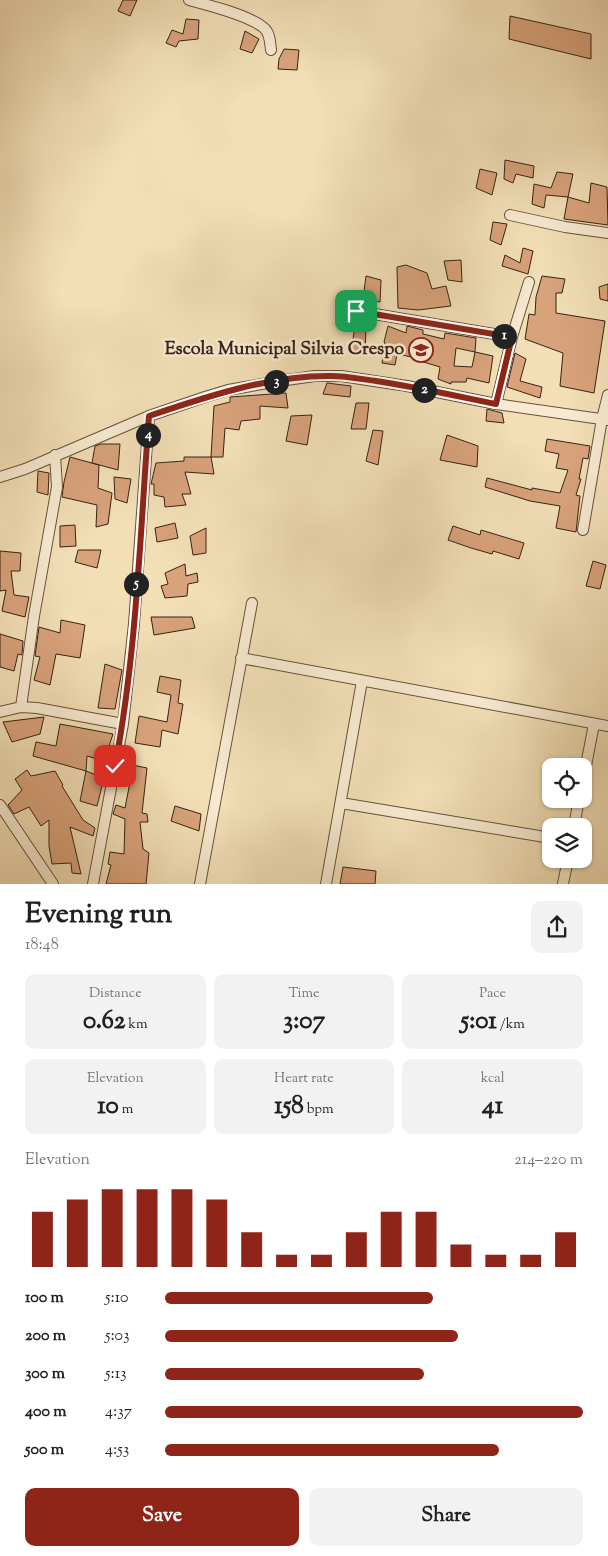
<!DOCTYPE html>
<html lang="en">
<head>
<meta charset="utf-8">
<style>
  body { margin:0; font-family:"Sorts Mill Goudy",serif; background:#f2f2f2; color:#202124; height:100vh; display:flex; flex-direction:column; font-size:19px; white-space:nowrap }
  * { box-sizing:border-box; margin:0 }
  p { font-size:16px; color:#757577 }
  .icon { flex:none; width:28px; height:28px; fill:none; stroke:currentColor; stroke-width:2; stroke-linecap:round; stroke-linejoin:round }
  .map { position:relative; height:884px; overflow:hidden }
  .side { display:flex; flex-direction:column; background:#fff; flex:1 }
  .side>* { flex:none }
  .buttons { position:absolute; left:542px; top:758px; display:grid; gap:10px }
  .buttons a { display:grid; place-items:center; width:50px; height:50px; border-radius:10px; background:#fff; box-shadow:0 1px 4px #0004; font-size:25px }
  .pin { position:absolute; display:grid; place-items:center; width:42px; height:42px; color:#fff; margin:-21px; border-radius:10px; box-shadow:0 2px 8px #0006 }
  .km { position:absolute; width:25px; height:25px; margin:-12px; border-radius:50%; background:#222; color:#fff; font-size:14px; line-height:25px; text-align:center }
  .round { display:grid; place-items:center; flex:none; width:52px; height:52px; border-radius:10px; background:#f2f2f2 }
  .headline { display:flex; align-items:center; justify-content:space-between; height:85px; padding:0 25px }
  h1 { font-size:28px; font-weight:700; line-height:38px }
  .metrics { display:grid; grid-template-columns:repeat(3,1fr); gap:8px; height:85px; padding:5px 25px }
  .metrics div { display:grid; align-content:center; border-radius:10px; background:#f2f2f2; text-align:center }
  .metrics b { font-size:25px; font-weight:700 }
  .metrics small { font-size:14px; font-weight:400 }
  .metrics p { font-size:14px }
  .chart { height:140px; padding:10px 25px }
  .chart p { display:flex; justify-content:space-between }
  .chart svg { width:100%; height:90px; margin-top:5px; stroke:#8f2418; stroke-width:6 }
  .cta { display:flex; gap:10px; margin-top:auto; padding:10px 25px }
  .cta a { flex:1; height:58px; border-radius:10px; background:#8f2418; color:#fff; font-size:20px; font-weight:700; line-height:58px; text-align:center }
  .cta a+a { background:#f2f2f2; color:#202124 }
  ul { padding:0 25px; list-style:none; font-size:16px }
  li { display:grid; grid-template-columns:80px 60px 1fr; align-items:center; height:38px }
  li i { height:12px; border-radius:6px; background:#8f2418 }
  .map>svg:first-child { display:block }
</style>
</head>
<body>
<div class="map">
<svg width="608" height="884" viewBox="0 0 608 884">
  <rect width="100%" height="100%" fill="#f2dfb6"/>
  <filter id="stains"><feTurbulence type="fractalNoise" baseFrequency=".004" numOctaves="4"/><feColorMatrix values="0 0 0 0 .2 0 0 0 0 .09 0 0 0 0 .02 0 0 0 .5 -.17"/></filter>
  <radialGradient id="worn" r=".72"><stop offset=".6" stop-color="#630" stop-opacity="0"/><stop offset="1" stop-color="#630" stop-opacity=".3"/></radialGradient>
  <!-- building -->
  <path fill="#d8a27b" stroke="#372215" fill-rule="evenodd" d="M123,0H137L130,16L118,11Z
    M510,16L591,34V59L509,39Z
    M186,19L199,20L198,39L179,41L176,47L166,43L172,30L183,34Z
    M245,31L259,39L252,53L240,49Z
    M284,49L299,50L297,70L278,69L279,59Z
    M505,160L534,166L533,178L516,174L513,183L504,179Z
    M480,169L497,173L492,195L476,188Z
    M557,172L573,174L568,197L546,195L544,208L532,204L534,184L551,188Z
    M591,183L607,187L608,225L564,219L568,197L589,203Z
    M493,222L507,224L501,245L490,240Z
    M523,248L533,251L528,274L502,266L505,255L520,263Z
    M461,260L462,282L448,280L444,261Z
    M406,265L427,273L432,289L446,286L451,306L418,310L398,308L397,267Z
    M366,276L381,280L380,302L363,299Z
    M542,276L565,279L562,293H556V313L605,321L594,393L560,386L563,353L525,339L529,314L535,315L536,297Z
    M608,284V301L600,299L599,287Z
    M388,326L406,333L407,326L423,330V334L444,339L445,333L476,338L475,352L493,356L489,383L467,378L466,382H451V384L438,379L440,367L420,361L421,359L397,354L395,365L382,363L385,343L384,342ZM456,348L475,352L472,367L454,366Z
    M355,327L366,329L365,353L351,350Z
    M515,353L526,359L520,381L542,387L540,398L507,387Z
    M327,383L351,386L350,397L323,394Z
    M286,393L288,408L260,406V419L241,421L239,430L225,428L223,457H211L214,406L230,402V397Z
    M356,403H369L366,429H351Z
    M487,409L502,413L504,423L486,421Z
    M312,415L307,445L286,441L291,416Z
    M373,430L383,431L378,465L366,461Z
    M447,435L478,446L477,467L440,460Z
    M547,439L590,446L588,459L583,458L579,479H581L576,495L580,496L576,532L556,528L560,506L530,501L485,487L487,478L532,490V488L560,493L568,470L556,468L559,454L545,451Z
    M101,444H120L118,470L92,463L95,446Z
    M70,457L99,465L98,488L112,493L108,524L96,527L97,505L62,497L64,482Z
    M184,457H211L214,474L185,472L191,494H182L186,505L165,507L164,497L154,495V484H151L156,463L184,461Z
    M38,471L49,473L48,495L37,492Z
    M114,477L131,479L127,503L115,499Z
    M175,523L178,538L157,542L155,528Z
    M75,525L76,546L60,547V526Z
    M453,526L480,535L481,530L524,543L519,559L493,551L492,554L471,548L448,540Z
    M206,528V553L193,555L190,536Z
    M78,550H101L97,568L75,562Z
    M0,551L21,553L20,571H11L14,595L29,597L25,617L2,611L6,590L0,591Z
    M593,561L606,565L600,589L586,586Z
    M185,564L186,576L197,573L198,582L188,584L187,596L165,598L161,586L168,584L165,573Z
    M151,617H192L195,628L154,635Z
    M61,620L85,625L80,658L56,654L50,685L34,680L40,657L35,656L39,627L60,633Z
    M0,634L23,641L22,655L18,654L14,671L0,667Z
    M105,664L122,670L115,709L98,708Z
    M160,676L181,680L178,703L183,704L178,734L162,730L160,747L135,743L139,716L167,722L171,695L157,692Z
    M44,717L40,734L12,742L3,722Z
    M60,724L113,734L104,761L87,756L86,771L33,756L36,742L56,746Z
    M127,764L147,768L142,813L147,814L148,822H140L143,849L149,853L146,884H106L111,865L108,864L110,852L124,854L125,819L113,814L116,805L125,808L131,777L125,776Z
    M27,770L31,776L55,771L63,785L62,786L83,820L95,828L93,836L70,827L81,874L72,873L71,863L52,864L49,846V820L41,826L29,807L14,814L8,805L22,790L15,779Z
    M86,771L104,778L97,806L80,801Z
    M175,806L201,814L199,831L171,821Z
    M343,867L376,871L375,884H340Z"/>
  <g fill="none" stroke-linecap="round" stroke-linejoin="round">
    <defs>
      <path id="minor" d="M189,0C208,5 249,15 264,28C270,33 270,42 271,50
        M510,215L565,227L608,233
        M356,311L512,337
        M496,404L512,337L529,282
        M0,477L25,469L149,416L205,397L228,390L279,381L315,376H341L407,386L496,404L608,420
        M583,530L602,419L608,395
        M241,658L608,726
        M21,707L34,616L57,487L55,455
        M0,712L21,707L37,708L123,724
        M584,776L594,724
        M341,803L551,838
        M0,805L53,884
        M574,826L579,799
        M93,884L123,724L134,624L149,416
        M200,884L252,603
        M326,884L362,681
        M563,884L568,859"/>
    </defs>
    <!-- minor casing -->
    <use href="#minor" stroke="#66513d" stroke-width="12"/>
    <!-- minor -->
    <use href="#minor" stroke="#f7ead0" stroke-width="10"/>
  </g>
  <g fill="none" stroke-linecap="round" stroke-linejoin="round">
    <defs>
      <path id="route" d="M115,766C137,651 140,533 149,416C205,397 271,375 331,376C346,376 361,379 376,381C417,387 456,396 496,404L512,337L356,311"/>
    </defs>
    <!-- route casing -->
    <use href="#route" stroke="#fff" stroke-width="10"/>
    <!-- route -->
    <use href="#route" stroke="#8f2418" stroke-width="6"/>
  </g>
  <!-- icons -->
  <defs>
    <symbol id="school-ring" viewBox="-11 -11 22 22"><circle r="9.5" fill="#f7ead0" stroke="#8f2418" stroke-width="1.5"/><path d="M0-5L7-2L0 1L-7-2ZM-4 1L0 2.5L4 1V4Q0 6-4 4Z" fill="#8f2418"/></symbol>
  </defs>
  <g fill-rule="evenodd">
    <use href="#school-ring" x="407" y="336" width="28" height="28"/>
  </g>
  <g text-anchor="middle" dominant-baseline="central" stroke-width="5" stroke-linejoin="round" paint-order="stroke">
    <!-- poi labels -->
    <g font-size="18" font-weight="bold" fill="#372215" stroke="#f7ead0" text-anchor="end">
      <text x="404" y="350">Escola Municipal Silvia Crespo</text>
    </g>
  </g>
  <rect width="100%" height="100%" filter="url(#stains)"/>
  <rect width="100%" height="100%" fill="url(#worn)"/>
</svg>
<div class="buttons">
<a><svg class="icon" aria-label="locate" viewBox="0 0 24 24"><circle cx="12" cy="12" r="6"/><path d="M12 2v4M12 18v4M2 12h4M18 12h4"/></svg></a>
<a><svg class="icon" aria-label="layers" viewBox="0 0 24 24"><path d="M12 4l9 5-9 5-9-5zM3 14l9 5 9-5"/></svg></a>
</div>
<div class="pin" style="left:356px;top:311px;background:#1e9e55"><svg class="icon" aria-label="arrive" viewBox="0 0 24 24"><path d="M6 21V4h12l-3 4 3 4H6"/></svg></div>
<div class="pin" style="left:115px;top:766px;background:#d93025"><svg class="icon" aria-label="check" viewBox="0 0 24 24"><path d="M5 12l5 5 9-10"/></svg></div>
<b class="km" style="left:504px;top:336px">1</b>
<b class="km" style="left:424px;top:390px">2</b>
<b class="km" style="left:276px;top:382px">3</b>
<b class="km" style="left:148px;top:435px">4</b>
<b class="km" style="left:136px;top:584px">5</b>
</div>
<section class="side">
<div class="headline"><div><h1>Evening run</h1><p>18:48</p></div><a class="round"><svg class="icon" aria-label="share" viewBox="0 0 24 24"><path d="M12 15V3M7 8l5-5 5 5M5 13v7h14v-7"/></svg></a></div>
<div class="metrics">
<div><p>Distance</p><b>0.62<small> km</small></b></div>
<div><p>Time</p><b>3:07</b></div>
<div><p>Pace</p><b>5:01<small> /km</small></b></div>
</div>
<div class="metrics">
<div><p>Elevation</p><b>10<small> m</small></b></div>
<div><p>Heart rate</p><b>158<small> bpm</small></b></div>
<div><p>kcal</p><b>41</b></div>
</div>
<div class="chart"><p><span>Elevation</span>214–220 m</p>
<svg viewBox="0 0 160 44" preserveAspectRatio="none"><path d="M5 44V17M15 44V11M25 44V6M35 44V6M45 44V6M55 44V11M65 44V27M75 44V38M85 44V38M95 44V27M105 44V17M115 44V17M125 44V33M135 44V38M145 44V38M155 44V27"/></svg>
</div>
<ul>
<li><b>100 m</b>5:10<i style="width:64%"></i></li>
<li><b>200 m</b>5:03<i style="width:70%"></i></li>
<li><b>300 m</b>5:13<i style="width:62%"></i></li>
<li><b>400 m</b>4:37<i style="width:100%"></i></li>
<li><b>500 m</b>4:53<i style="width:80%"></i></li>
</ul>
<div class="cta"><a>Save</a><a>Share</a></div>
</section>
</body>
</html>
